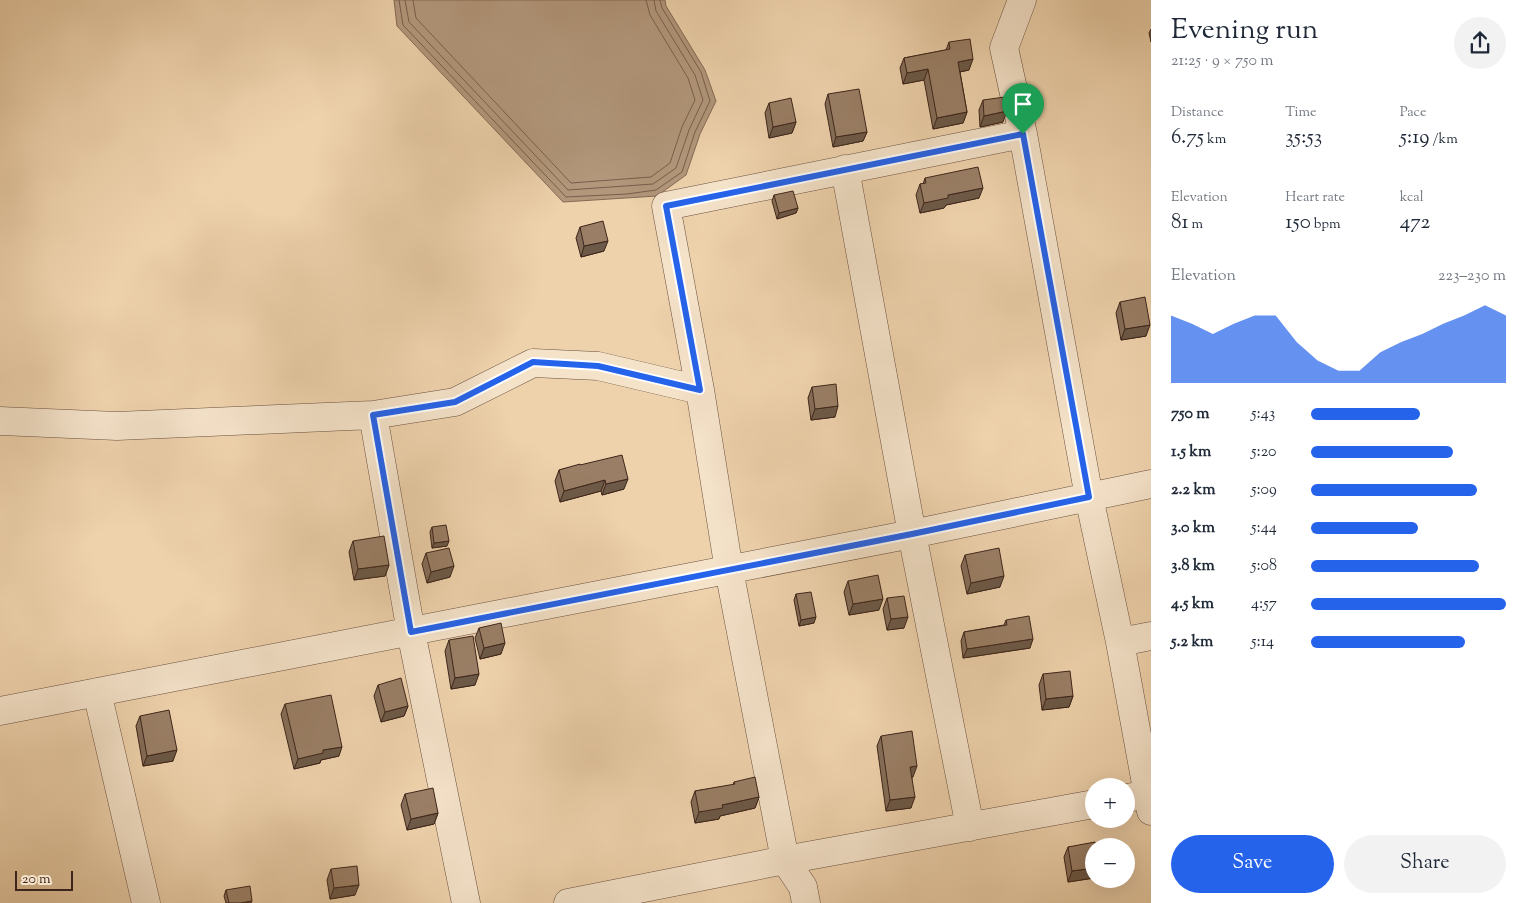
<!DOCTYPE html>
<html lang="en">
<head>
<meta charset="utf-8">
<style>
  body { margin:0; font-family:"Sorts Mill Goudy",serif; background:#f2f2f3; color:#1f2937; height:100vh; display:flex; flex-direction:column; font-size:19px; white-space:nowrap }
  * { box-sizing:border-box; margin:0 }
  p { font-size:16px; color:#747a83 }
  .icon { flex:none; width:28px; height:28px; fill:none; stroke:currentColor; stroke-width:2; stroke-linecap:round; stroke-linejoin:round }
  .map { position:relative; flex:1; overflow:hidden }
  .details { display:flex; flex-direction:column; background:#fff; width:375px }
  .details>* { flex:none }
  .buttons { position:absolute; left:1085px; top:778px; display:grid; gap:10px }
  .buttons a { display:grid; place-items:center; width:50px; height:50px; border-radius:50%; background:#fff; box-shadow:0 5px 20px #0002; font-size:25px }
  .scale { position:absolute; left:15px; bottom:12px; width:58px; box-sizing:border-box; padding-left:5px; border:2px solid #3e251b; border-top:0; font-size:14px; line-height:18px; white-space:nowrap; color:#3e251b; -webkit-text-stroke:4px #f4e2c9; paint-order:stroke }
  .pin { position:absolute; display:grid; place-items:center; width:42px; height:42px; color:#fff; margin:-51px -21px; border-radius:50% 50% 50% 0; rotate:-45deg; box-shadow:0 0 5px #0007 }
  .pin .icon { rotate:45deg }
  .round { display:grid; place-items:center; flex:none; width:52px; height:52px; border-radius:26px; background:#f2f2f3 }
  .headline { display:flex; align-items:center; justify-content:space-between; height:85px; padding:0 20px }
  h1 { font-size:28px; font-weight:600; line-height:38px }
  .figures { display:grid; grid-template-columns:repeat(3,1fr); gap:8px; height:85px; padding:5px 20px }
  .figures div { display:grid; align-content:center }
  .figures b { font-size:21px; font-weight:600 }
  .figures small { font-size:14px; font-weight:400 }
  .figures p { font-size:14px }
  .chart { height:140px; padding:10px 20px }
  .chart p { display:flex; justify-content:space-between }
  .chart svg { width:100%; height:90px; margin-top:5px; fill:#2563eb; opacity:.7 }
  .action { display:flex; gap:10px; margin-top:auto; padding:10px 20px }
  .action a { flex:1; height:58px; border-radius:30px; background:#2563eb; color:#fff; font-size:20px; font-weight:600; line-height:58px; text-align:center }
  .action a+a { background:#f2f2f3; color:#1f2937 }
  ul { padding:0 20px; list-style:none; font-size:16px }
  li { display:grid; grid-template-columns:80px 60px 1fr; align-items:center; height:38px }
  li i { height:12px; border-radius:6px; background:#2563eb }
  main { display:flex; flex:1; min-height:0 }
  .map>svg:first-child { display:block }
</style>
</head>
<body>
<main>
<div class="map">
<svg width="1151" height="903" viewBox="0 0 1151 903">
  <rect width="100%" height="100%" fill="#eed2ac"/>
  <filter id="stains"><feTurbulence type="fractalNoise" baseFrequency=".004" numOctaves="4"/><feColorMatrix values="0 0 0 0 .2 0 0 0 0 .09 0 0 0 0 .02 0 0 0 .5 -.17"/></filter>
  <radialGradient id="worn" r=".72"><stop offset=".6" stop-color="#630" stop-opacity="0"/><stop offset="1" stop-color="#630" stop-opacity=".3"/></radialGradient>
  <!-- water -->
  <path fill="#b2977b" stroke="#846955" d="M394,0H665L666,6L705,70L716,101L700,134L686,175L657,196L563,202L397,26Z"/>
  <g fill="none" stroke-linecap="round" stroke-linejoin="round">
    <!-- shore -->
    <path stroke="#785e4b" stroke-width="1" d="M399,0L403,25L566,197L627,194L656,190L682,172L695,132L710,101L701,72L662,8L660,0
      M405,0L409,22L568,190L653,184L676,168L689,130L703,100L695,75L656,11L654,0
      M413,0L416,18L571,183L651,177L670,163L682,127L695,100L688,78L650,15L646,0"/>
    <defs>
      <path id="minor" d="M1022,0L1004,48L1023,134L1089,497L1120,642L1151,811
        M845,169L912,534L970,827
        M373,415L411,632L466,903
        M0,421L117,426L373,415L455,402L533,363L598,366L700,390
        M1120,642L1151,636
        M97,692L146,903
        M0,711L912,534L1151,484
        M1126,798L1151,794
        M568,903L785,860L1094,804
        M806,903L803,887L785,860L729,570L700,390L666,206L1023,134"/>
    </defs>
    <!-- minor casing -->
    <use href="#minor" stroke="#6a503f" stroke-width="29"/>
    <!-- minor -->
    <use href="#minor" stroke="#f4e2c9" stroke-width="28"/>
  </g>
  <!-- wall -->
  <path fill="#846d58" stroke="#3e251b" d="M1151,29V42L1149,33Z
    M949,42L969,70L960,72L967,112L963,123L933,129L924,80L903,84L900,68L904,58L946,50Z
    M828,94L867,132L863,141L833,147L825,104Z
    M983,100L1003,122L980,127L979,110Z
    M769,103L796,122L792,133L769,138L765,113Z
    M925,178L979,198L946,205L944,208L920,213L916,195L920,184H923Z
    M774,195L798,208L796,213L777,219L772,201Z
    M580,227L604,251L581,257L576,238Z
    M1120,302L1146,336L1121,340L1116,313Z
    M812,387L835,417L811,420L808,398Z
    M580,465L624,489L602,495L601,491L560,502L555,481L559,470Z
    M432,527L447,546L432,548L430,532Z
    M353,541L389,565L385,576L354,580L349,552Z
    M426,553L450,577L427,583L422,564Z
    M965,555L1000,587L967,594L961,566Z
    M848,581L879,610L849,615L844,592Z
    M796,594L814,623L799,626L794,600Z
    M887,598L904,628L887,630L883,609Z
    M1006,620L1030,648L963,658L961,641L964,632L1004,625Z
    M479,628L501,654L480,659L475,638Z
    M449,640L475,685L451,689L445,651Z
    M1043,674L1073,696L1069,707L1042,710L1039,685Z
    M378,685L408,706L404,716L381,722L374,696Z
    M285,704L339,756L321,760L320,763L294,769L281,714Z
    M140,716L173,761L143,766L136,726Z
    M881,736L913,777H912L911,808L886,811L877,746Z
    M734,782L759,797L755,808L720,816L719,819L695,823L691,802L695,791L733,785Z
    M405,794L438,813L434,824L407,830L401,805Z
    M1094,846V878L1068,882L1064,857L1068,847Z
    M331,869L355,895L330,899L327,880Z
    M226,890L251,903H226L224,896Z"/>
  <!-- shaded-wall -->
  <path fill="#6c5947" stroke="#3e251b" d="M973,59L969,70L954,73L958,62Z
    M928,69L924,80L903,84L907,73Z
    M1007,111L1003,122L980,127L984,116Z
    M967,112L963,123L933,129L937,118Z
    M796,122L792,133L769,138L773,127Z
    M867,132L863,141L833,147L836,137Z
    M983,188L979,198L946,205L944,208L920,213L924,203L948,195Z
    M798,208L796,213L777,219L779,213Z
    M608,241L604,251L581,257L584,246Z
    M1150,325L1146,336L1121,340L1125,329Z
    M838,406L835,417L811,420L815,409Z
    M628,479L624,489L602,495L606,484Z
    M605,480L601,491L560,502L564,491Z
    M449,541L447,546L432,548L434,543Z
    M389,565L385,576L354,580L358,569Z
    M454,566L450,577L427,583L431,572Z
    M1004,576L1000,587L967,594L971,583Z
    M883,599L879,610L849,615L853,604Z
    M816,617L814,623L799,626L801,620Z
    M908,617L904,628L887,630L891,619Z
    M1033,639L1030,648L963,658L967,649Z
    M505,643L501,654L480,659L484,648Z
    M479,674L475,685L451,689L455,678Z
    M1073,696L1069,707L1042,710L1046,699Z
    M408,706L404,716L381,722L385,712Z
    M342,747L339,756L321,760L320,763L294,769L298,759L323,750Z
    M177,750L173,761L143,766L147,756Z
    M917,766L913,777L906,778L910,767Z
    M759,797L755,808L720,816L719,819L695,823L699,812L722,805Z
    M915,797L911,808L886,811L890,800Z
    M438,813L434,824L407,830L411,819Z
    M1094,868V878L1068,882L1072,871Z
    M359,885L355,895L330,899L334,888Z
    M252,901L251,903H240Z"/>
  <!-- building -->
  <path fill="#9a7f66" stroke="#3e251b" d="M970,39L973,59L958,62L967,112L937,118L928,69L907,73L904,58L950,49L949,42Z
    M859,89L867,132L836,137L828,94Z
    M1005,97L1007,111L984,116L983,100Z
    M791,98L796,122L773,127L769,103Z
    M978,167L983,188L948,195V198L924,203L920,184L926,183L925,178Z
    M793,191L798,208L779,213L774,195Z
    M603,221L608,241L584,246L580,227Z
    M1145,297L1150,325L1125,329L1120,302Z
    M836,384L838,406L815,409L812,387Z
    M622,455L628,479L606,484L605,480L564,491L559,470L580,464V465Z
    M446,525L449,541L434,543L432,527Z
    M384,536L389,565L358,569L353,541Z
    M449,548L454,566L431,572L426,553Z
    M999,548L1004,576L971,583L965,555Z
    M878,575L883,599L853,604L848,581Z
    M811,592L816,617L801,620L796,594Z
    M904,596L908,617L891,619L887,598Z
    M1029,616L1033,639L967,649L964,632L1007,625L1006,620Z
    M501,623L505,643L484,648L479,628Z
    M473,636L479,674L455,678L449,640Z
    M1070,671L1073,696L1046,699L1043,674Z
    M401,678L408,706L385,712L378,685Z
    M331,695L342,747L323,750V753L298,759L285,704Z
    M169,710L177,750L147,756L140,716Z
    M912,731L917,766L910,767L915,797L890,800L881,736Z
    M755,777L759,797L722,805L723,808L699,812L695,791L735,784L734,782Z
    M433,788L438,813L411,819L405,794Z
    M1095,842L1096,846H1094V868L1072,871L1068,847Z
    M357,866L359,885L334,888L331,869Z
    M250,886L252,901L240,903H229L226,890Z"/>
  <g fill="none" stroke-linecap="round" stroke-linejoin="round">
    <defs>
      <path id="route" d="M1023,134L1089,497L912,534L411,632L373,415L455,402L533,362L598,366L700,390L666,206Z"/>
    </defs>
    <!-- route casing -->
    <use href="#route" stroke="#fff" stroke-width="10"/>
    <!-- route -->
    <use href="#route" stroke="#2563eb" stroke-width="6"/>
  </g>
  <rect width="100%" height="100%" filter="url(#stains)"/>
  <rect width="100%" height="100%" fill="url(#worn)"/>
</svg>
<div class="buttons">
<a>+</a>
<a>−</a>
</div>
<div class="scale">20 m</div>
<div class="pin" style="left:1023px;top:134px;background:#1e9e55"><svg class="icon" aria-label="arrive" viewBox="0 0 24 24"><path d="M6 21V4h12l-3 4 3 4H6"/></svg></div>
</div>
<section class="details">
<div class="headline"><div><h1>Evening run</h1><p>21:25 · 9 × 750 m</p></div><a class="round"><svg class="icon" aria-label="share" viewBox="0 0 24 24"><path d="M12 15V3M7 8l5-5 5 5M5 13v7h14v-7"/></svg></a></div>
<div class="figures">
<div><p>Distance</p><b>6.75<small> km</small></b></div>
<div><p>Time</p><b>35:53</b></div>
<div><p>Pace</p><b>5:19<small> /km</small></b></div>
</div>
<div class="figures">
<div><p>Elevation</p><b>81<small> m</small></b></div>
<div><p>Heart rate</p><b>150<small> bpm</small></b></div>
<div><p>kcal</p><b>472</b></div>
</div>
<div class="chart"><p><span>Elevation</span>223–230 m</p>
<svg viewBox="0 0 160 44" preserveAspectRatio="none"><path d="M0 44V11L10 15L20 20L30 15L40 11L50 11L60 24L70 33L80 38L90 38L100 29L110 24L120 20L130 15L140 11L150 6L160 11V44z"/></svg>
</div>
<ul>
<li><b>750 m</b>5:43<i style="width:56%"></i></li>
<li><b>1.5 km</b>5:20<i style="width:73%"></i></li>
<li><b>2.2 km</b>5:09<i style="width:85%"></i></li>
<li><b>3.0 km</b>5:44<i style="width:55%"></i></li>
<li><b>3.8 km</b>5:08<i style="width:86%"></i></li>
<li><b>4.5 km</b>4:57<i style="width:100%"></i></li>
<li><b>5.2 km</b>5:14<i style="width:79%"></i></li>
</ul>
<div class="action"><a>Save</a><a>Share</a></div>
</section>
</main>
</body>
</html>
